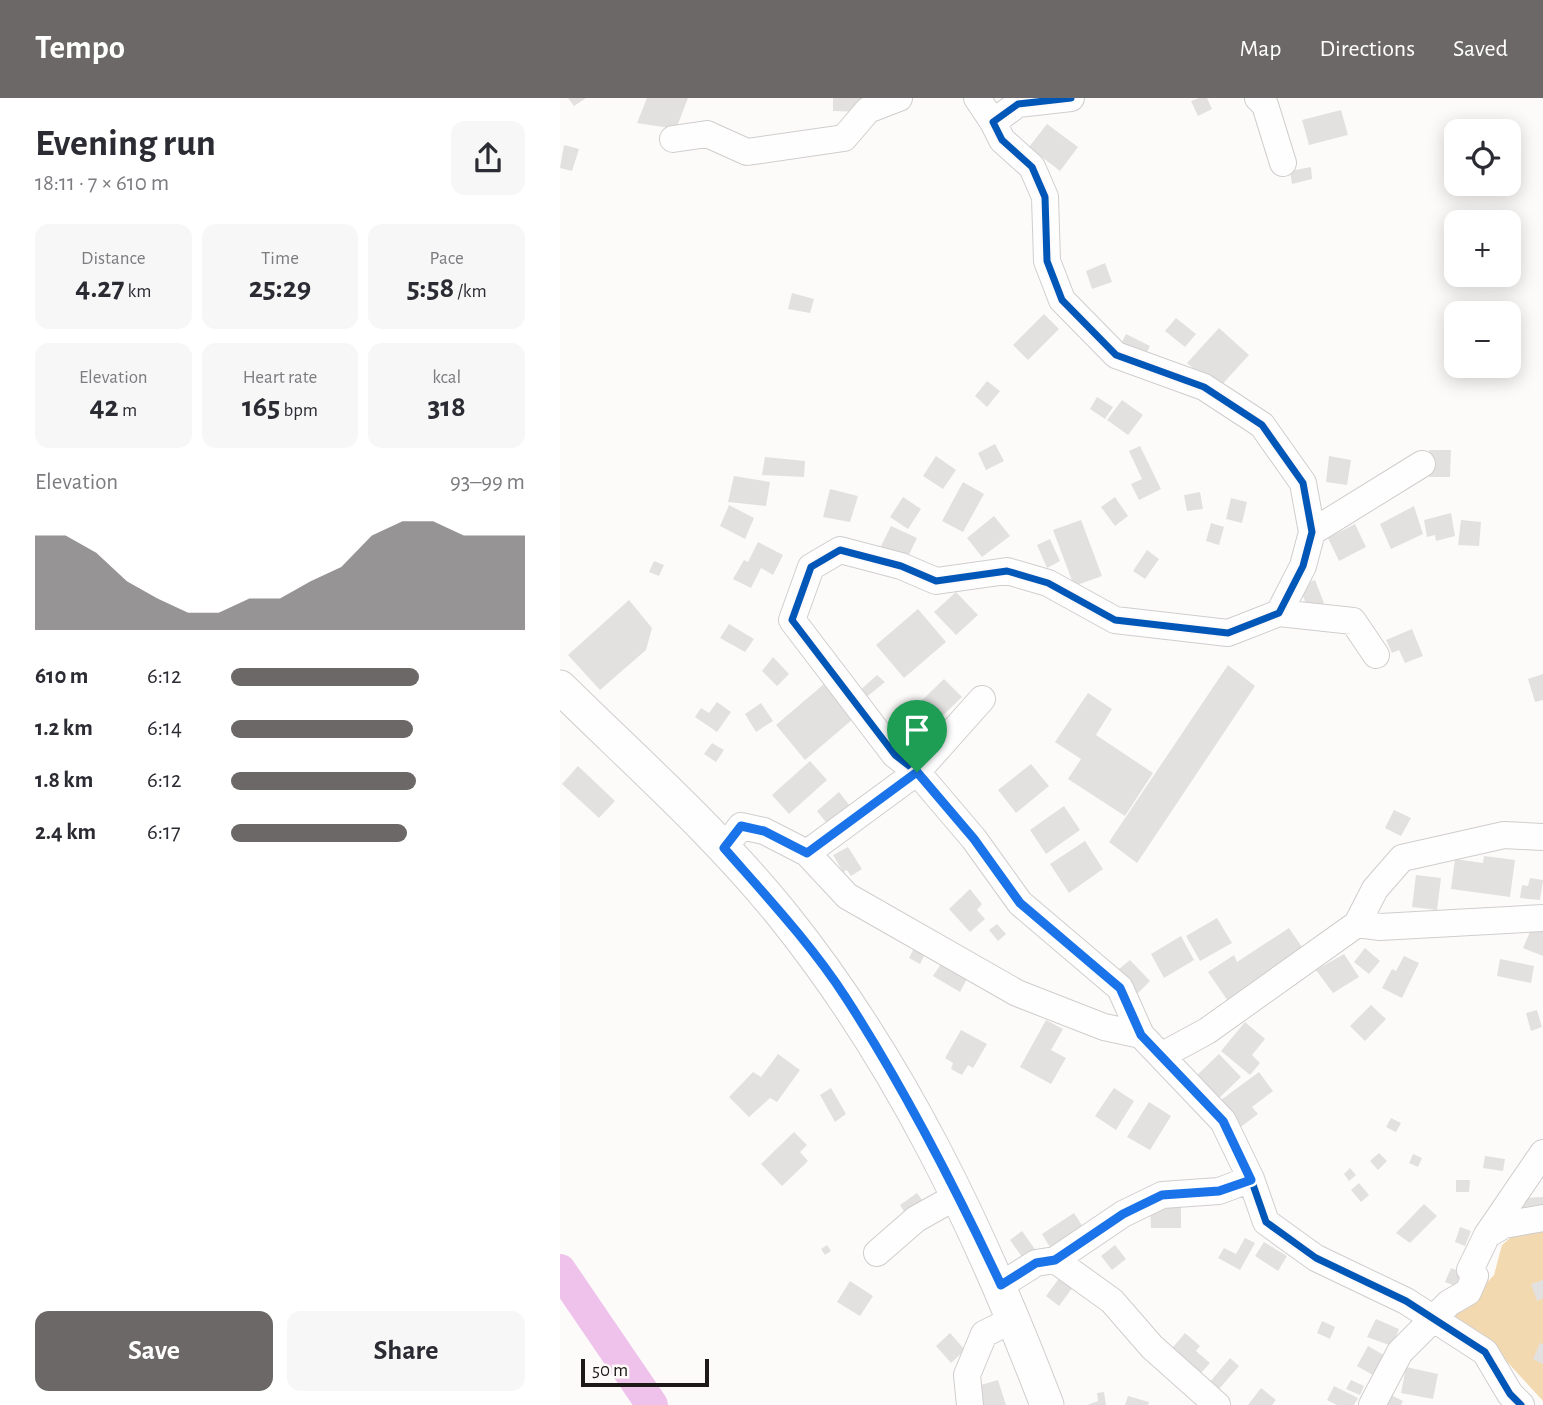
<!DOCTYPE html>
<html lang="en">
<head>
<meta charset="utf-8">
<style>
  body { margin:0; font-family:"Alegreya Sans",sans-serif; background:#f7f7f7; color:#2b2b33; height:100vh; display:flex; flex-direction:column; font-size:26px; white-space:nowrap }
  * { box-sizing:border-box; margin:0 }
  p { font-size:23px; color:#7c7c81 }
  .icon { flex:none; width:38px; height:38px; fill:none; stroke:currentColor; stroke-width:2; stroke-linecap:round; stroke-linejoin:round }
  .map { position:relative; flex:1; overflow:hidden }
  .drawer { display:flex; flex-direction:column; background:#fff; width:560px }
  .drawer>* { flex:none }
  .controls { position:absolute; left:884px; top:21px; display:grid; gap:14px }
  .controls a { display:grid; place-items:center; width:77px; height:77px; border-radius:14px; background:#fff; box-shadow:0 4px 18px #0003; font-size:35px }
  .scale { position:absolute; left:21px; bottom:18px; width:128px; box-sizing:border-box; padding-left:7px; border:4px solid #1c1918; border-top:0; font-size:19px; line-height:24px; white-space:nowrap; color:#1c1918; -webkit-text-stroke:5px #fefaf9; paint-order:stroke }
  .pin { position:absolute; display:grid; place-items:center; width:60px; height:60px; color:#fff; margin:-72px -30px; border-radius:50% 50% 50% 0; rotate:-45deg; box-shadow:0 0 7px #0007 }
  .pin .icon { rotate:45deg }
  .round { display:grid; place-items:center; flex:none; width:74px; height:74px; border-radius:14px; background:#f7f7f7 }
  .overview { display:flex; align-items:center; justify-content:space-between; height:119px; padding:0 35px }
  h1 { font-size:38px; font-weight:700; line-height:52px }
  .figures { display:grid; grid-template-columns:repeat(3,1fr); gap:10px; height:119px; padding:7px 35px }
  .figures div { display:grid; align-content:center; border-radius:14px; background:#f7f7f7; text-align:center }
  .figures b { font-size:30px; font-weight:700 }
  .figures small { font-size:19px; font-weight:400 }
  .figures p { font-size:19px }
  .chart { height:196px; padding:14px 35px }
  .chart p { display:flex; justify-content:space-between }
  .chart svg { width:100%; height:126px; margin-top:7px; fill:#6b6867; opacity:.7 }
  .action { display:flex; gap:14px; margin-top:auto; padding:14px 35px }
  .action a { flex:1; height:80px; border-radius:14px; background:#6b6867; color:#fff; font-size:28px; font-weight:700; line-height:80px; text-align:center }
  .action a+a { background:#f7f7f7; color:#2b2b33 }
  ul { padding:0 35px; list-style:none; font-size:23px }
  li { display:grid; grid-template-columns:112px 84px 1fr; align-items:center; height:52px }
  li i { height:18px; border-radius:9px; background:#6b6867 }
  header { display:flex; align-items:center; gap:42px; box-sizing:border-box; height:98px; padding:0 35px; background:#6b6867; color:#fff }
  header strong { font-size:33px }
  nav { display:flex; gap:38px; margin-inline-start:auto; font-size:24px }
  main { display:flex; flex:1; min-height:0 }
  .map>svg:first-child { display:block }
</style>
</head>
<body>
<header>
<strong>Tempo</strong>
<nav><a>Map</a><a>Directions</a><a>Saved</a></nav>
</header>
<main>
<section class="drawer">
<div class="overview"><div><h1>Evening run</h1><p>18:11 · 7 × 610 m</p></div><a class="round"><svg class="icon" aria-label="share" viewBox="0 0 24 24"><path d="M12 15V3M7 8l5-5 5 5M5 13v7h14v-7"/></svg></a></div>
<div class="figures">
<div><p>Distance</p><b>4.27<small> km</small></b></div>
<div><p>Time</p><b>25:29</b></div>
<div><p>Pace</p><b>5:58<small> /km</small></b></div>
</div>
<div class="figures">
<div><p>Elevation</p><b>42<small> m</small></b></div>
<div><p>Heart rate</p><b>165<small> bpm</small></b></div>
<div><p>kcal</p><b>318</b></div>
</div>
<div class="chart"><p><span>Elevation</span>93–99 m</p>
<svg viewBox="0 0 160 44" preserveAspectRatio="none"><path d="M0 44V11L10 11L20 17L30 27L40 33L50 38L60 38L70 33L80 33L90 27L100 22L110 11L120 6L130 6L140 11L150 11L160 11V44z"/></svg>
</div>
<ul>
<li><b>610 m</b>6:12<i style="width:64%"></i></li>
<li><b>1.2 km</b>6:14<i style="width:62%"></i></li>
<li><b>1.8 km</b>6:12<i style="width:63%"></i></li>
<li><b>2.4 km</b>6:17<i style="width:60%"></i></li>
</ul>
<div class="action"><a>Save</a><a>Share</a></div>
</section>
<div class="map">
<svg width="983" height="1307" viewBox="0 0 983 1307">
  <rect width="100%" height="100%" fill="#fdfbfa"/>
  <!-- forest -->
  <path fill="#f2d9b0" d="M983,1127V1303L940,1256L891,1222L934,1177L942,1147L956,1135Z"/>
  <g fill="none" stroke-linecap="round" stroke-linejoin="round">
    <!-- river -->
    <path stroke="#eec2eb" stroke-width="32" d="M0,1172L92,1307"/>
  </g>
  <!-- building -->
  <path fill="#e3e0e0" d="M8,0H26L14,8Z
    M87,0H128L116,31L77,25Z
    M273,0H304V14L273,13Z
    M639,0H647L652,11L638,18L631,3Z
    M781,12L788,37L749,47L742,22Z
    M487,26L518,49L500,73L469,49Z
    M4,47L19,51L12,73L0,70Z
    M751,69L752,81L732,86L730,73Z
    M545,165L552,184L532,191L526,173Z
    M232,195L254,201L250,215L228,211Z
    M484,216L499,231L468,262L453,247Z
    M616,220L636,236L625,249L605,233Z
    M659,230L689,257L657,292L627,265Z
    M566,236L590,248L583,262L559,250Z
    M427,283L440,293L427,309L415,298Z
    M537,299L553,309L545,321L530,311Z
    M562,302L583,317L568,337L547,322Z
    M435,346L444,363L426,372L418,355Z
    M580,348L601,391L579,402L571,386L582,381L569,353Z
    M869,352H891L890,379H869Z
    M376,358L396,372L383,391L363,378Z
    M769,358L791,362L787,387L766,384Z
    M205,359L245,363L244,379L202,377Z
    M174,378L210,384L206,408L168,404Z
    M403,384L424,396L403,434L382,423Z
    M270,391L298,398L290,424L263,419Z
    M640,394L643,411L627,413L624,397Z
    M343,399L361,411L348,431L330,419Z
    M555,399L568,418L555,428L541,409Z
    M671,400L687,404L682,425L666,421Z
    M169,407L194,420L185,441L160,428Z
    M854,408L863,436L831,451L820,426Z
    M891,415L895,438L876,443L875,437L867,439L864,422Z
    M434,418L450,438L422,459L407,440Z
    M521,422L542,478L514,488L493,432Z
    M901,422L921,424L919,448L898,447Z
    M651,425L664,429L659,447L646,443Z
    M795,426L806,449L779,463L768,440Z
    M331,428L357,440L346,463L320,450Z
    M490,441L500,463L487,470L477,447Z
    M198,444L223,457L213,477L201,470L191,490L173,481L184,462L188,464Z
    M587,452L599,461L585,481L573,473Z
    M94,463L104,467L99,478L89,474Z
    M755,482L764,505L748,511L739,488Z
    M396,494L418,517L396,537L374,514Z
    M69,502L92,530L86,552L40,592L8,557Z
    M358,511L386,544L344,580L316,547Z
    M169,526L194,541L185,554L160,540Z
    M852,531L863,558L845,565L839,552L832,555L826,542Z
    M213,559L229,576L217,588L202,573Z
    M668,567L695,588L577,765L549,744Z
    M983,576V602L975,604L968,581Z
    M317,577L325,584L304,601L298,594Z
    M384,581L402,599L344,655L326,637Z
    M264,586L293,621L245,662L216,627Z
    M528,595L552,611L536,637L593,675L565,718L508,681L521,661L495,644Z
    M157,604L171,614L157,634L135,619L141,610L149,615Z
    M201,605L213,623L196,634L185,616Z
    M152,645L164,652L156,664L144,656Z
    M250,663L267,682L229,716L212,697Z
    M471,666L489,688L456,715L438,692Z
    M18,668L55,703L39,720L2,686Z
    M279,694L290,708L269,728L257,713Z
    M504,708L520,732L486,756L470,732Z
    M834,712L851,720L841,738L825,730Z
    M525,743L543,771L509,795L490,766Z
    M288,749L302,771L291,778L287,772L283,774L273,757Z
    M924,758L955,762L950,799L891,791L895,761L923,765Z
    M856,777L881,780L877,812L852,809Z
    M970,780L983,782L980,802L960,800L962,787L968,788Z
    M410,791L422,806L417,812L425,821L410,834L389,811Z
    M657,820L672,845L640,863L626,838Z
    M437,826L446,836L438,843L429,832Z
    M972,829L983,834V858L963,850Z
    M729,830L744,852L672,909L648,874L674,857L677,864Z
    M621,838L634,862L604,880L591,856Z
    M356,846L367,852L360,866L349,860Z
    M805,850L820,863L809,876L794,864Z
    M784,856L799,879L773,895L756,872Z
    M844,858L859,865L842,900L822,890L832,871L836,873Z
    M940,861L974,868L971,885L937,878Z
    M570,862L590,883L575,898L553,876Z
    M381,866L407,881L400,894L373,878Z
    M811,907L826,921L805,943L790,928Z
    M977,912L982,929L971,933L966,915Z
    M486,922L503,931L491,952L506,960L491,986L460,969Z
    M685,924L705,941L692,957L700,965L690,977L661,953Z
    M401,932L427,946L413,970L408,967L402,977L391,971L393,965L385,960Z
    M218,956L240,972L217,1004L210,1000L189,1019L169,999L193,974L201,979Z
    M659,956L681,979L656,1003L634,980Z
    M699,974L713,993L692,1009L698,1016L674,1034L654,1007Z
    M271,990L286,1016L275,1024L260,997Z
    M554,990L574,1003L556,1032L535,1018Z
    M589,1004L611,1018L590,1052L567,1039Z
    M831,1020L841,1025L836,1034L826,1029Z
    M234,1034L247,1047L240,1054L248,1063L222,1088L201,1066Z
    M819,1055L827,1063L818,1072L810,1063Z
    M853,1056L862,1060L858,1069L849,1065Z
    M925,1058L945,1061L943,1073L923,1070Z
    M790,1070L796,1077L789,1083L784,1076Z
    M896,1082H910L909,1094H896Z
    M799,1085L809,1097L801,1104L791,1092Z
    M357,1095L365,1106L347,1118L340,1107Z
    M983,1099V1115H963L962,1100Z
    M621,1106V1130H591L590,1108Z
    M864,1106L877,1118L850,1145L836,1135Z
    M514,1115L523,1129L491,1151L482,1136Z
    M900,1129L911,1133L905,1148L895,1144Z
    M462,1133L477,1154L465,1163L450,1142Z
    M685,1140L695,1145L680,1172L658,1160L664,1150L676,1156Z
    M704,1144L727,1158L718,1173L695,1158Z
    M267,1147L271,1153L265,1157L261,1151Z
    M555,1147L566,1161L552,1172L541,1158Z
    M891,1170L911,1178L905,1192L885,1184Z
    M503,1175L516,1185L499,1208L486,1198Z
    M983,1182V1200L977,1203L971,1186Z
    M290,1183L313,1198L300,1218L277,1204Z
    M816,1221L839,1231L832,1248L807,1239Z
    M762,1223L775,1229L770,1241L757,1235Z
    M390,1235L405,1252L391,1265L376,1248Z
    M625,1235L640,1248L636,1253L650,1265L641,1275L628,1263L624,1267L609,1254Z
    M980,1245L983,1246V1266L973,1261Z
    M808,1248L829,1260L818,1280L797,1268Z
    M670,1260L679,1268L653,1298L645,1290Z
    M846,1269L878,1276L873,1301L841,1295Z
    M438,1282L446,1307H421L414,1289Z
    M791,1282L804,1288L800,1297L786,1291Z
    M774,1288L798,1300L794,1307H777L767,1302Z
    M701,1290L716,1302L712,1307H688Z
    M544,1294L546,1307H527L538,1303L537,1295Z
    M831,1297L843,1303L841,1307H826Z
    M568,1298L589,1304L588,1307H565Z"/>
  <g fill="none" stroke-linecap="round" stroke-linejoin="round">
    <defs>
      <path id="minor" d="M417,0L433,24
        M511,0L458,6L433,24L442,42L472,69L485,99L487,163L502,202L556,257L644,289L702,327L743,385L752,434L743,468L719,515L668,535L555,522L488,485L447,473L376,483L341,468L280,452L251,469L232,522L335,657L357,674L414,741L460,805L560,890L581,937L663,1023L691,1081L706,1124L756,1160L846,1203L925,1254L950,1296L961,1307
        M698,0L705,7L723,65
        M113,41L147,36L187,54L284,40L308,12L339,0
        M752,434L862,366
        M719,515L793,523L816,557
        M164,750L181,728L204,733L247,755L287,798L457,895L544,929L581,937
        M247,755L357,674L422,601
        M797,826L815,791L842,760L944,737L983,739
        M601,958L647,933L797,826L820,829L983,820
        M927,1137L944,1127L983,1120
        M317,1155L356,1121L399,1097
        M495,1162L552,1203L592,1249L657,1307
        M441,1187L476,1165L495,1162L563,1116L602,1097L659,1093L691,1081
        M410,1307L407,1277L424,1236L454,1221
        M812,1307L840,1254L889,1205L908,1194L915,1178L910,1172L927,1137L983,1055"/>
      <path id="major" d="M0,589C76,664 158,736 225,820C341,965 421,1134 487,1307"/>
    </defs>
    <!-- minor casing -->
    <use href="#minor" stroke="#d0cdcd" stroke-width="28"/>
    <!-- major casing -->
    <use href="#major" stroke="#d0cdcd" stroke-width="35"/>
    <!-- minor -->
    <use href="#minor" stroke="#fffefe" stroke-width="26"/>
    <!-- major -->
    <use href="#major" stroke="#fffefe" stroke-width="33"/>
    <defs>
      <path id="cycleway" d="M511,0L458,6L433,24L442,42L472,69L485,99L487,163L502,202L556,257L644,289L702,327L743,385L752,434L743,468L719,515L668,535L555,522L488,485L447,473L376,483L341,468L280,452L251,469L232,522L335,657L357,674L414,741L460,805L560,890L581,937L663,1023L691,1081L706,1124L756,1160L846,1203L925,1254L950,1296L961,1307"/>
    </defs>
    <!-- cycleway casing -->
    <use href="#cycleway" stroke="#fefaf9" stroke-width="11"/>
    <!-- cycleway -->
    <use href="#cycleway" stroke="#0057b8" stroke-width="7"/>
  </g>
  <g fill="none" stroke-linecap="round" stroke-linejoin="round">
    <defs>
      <path id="route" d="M357,674L414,741L460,805L560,890L581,937L663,1023L691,1082L659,1093L602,1097L563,1116L495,1162L476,1165L441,1187C395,1089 345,991 286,900C251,846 206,798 164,750L181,728L204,733L247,755Z"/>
    </defs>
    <!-- route casing -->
    <use href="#route" stroke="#fff" stroke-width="14"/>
    <!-- route -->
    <use href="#route" stroke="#1a73e8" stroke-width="9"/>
  </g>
</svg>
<div class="controls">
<a><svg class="icon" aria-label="locate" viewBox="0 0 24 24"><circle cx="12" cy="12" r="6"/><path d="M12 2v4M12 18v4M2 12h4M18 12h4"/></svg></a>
<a>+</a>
<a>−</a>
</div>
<div class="scale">50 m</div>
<div class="pin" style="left:357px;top:674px;background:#1e9e55"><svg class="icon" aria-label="arrive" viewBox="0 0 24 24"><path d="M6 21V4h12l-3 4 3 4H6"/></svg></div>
</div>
</main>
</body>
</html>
